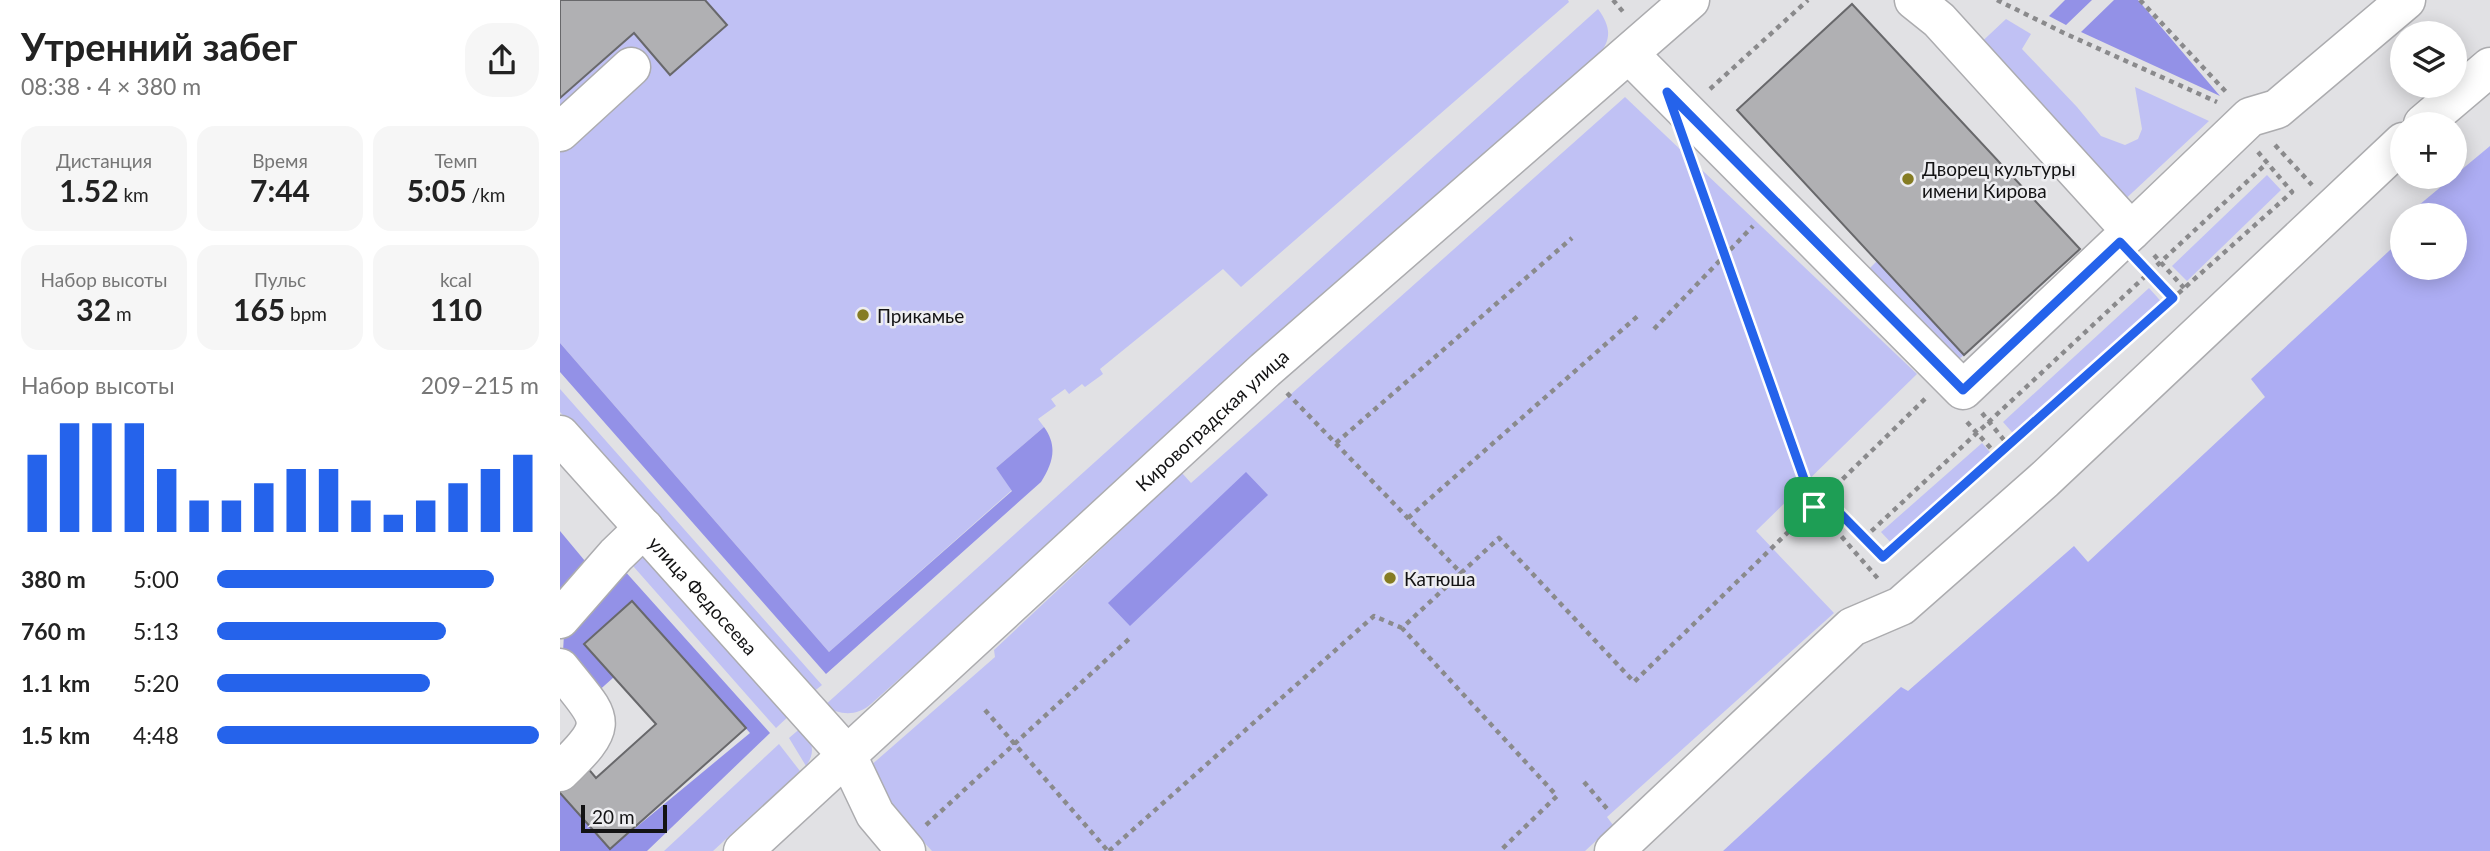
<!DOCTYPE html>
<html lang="ru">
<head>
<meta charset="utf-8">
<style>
  body { margin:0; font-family:Lato,sans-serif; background:#f6f6f6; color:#222; height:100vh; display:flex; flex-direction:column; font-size:26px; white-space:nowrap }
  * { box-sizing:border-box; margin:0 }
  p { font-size:23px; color:#767676 }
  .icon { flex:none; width:38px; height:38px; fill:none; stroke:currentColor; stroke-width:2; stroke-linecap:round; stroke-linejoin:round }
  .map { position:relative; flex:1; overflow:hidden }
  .sheet { display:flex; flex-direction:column; background:#fff; width:560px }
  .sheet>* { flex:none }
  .fabs { position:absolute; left:1830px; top:21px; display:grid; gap:14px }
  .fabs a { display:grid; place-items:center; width:77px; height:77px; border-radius:50%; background:#fff; box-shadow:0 4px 18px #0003; font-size:35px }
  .scale { position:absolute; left:21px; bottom:18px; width:86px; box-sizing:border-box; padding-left:7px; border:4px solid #131314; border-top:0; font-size:19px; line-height:24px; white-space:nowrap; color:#131314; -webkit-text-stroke:5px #eeeef1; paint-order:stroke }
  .pin { position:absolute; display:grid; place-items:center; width:60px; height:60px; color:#fff; margin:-30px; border-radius:14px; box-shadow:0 4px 10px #0006 }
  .round { display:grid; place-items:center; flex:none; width:74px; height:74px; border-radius:28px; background:#f6f6f6 }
  .overview { display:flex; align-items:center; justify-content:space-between; height:119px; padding:0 21px }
  h1 { font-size:38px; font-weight:700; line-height:52px }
  .metrics { display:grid; grid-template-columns:repeat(3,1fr); gap:10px; height:119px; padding:7px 21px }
  .metrics div { display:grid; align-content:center; border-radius:18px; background:#f6f6f6; text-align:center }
  .metrics b { font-size:30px; font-weight:700 }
  .metrics small { font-size:19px; font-weight:400 }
  .metrics p { font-size:19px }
  .chart { height:196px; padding:14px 21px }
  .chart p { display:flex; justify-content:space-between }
  .chart svg { width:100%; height:126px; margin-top:7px; stroke:#2563eb; stroke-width:6 }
  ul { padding:0 21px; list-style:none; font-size:23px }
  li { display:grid; grid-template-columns:112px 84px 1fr; align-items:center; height:52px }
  li i { height:18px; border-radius:9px; background:#2563eb }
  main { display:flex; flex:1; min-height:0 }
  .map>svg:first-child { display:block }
</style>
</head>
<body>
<main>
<section class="sheet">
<div class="overview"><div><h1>Утренний забег</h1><p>08:38 · 4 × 380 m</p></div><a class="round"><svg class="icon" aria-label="share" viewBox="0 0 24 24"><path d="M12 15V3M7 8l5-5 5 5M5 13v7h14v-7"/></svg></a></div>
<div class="metrics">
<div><p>Дистанция</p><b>1.52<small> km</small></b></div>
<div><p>Время</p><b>7:44</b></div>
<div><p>Темп</p><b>5:05<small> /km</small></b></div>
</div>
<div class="metrics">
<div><p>Набор высоты</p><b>32<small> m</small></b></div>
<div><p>Пульс</p><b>165<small> bpm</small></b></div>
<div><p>kcal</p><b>110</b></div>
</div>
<div class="chart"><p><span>Набор высоты</span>209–215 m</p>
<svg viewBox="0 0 160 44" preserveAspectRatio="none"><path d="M5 44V17M15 44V6M25 44V6M35 44V6M45 44V22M55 44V33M65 44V33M75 44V27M85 44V22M95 44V22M105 44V33M115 44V38M125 44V33M135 44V27M145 44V22M155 44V17"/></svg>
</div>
<ul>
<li><b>380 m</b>5:00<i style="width:86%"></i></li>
<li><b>760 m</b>5:13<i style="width:71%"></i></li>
<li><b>1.1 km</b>5:20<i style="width:66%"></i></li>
<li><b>1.5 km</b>4:48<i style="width:100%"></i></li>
</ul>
</section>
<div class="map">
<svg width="1930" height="851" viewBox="0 0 1930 851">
  <rect width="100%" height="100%" fill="#e1e1e4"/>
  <!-- green -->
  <path fill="#c0c1f4" d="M0,0H1008L1009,2L681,287L663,269L540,369L543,374L525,387L522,384L509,394L505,389L491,399L496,406L478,419L484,427L436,468L452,490L269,652L0,343Z
    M1038,9C1051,27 1052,39 1038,56L311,704C296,717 280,715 264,706Z
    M1446,19L1471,34L1462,49L1517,107L1541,136L1565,145L1578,139L1582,129L1575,87L1649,121L1559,205L1413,50Z
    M1065,97L1357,374L1196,531L1274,613L1047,817L1053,825L1025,851H372L322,797L309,767L435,657L434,650L622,473L631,483Z
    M1707,175L1721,190L1627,281L1612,266Z
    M1317,261L1404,355L1399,359L1299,279Z
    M1589,288L1606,307L1459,440L1443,422Z
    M0,389L262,685L252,693L0,412Z
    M1422,443L1436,459L1335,547L1321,532Z
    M82,553L231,714L216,728L66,558Z
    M243,726C251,741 257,751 246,766L229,738Z
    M219,744L240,771L153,851H104Z"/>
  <!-- forest -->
  <path fill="#9391e7" d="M1505,0H1532L1506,25L1489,16Z
    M1554,0H1578L1660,96L1521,32Z
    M0,343L269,652L452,491L436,468L484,427C498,446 493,463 481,482L266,674L0,372Z
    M686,472L708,495L570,626L548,603Z
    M0,531L30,567L0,597Z
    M63,569L210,733L87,851H0V793L50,849L190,733L72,601L24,644L54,677L35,694L3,652L4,634Z"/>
  <!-- water -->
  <path fill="#adadf3" d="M1930,146V851H1163L1341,687L1348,691L1514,546L1528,562L1705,397L1691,379L1843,238V268H1895V215H1847Z"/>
  <!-- building -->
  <path fill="#b0b0b3" stroke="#68686b" stroke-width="2" d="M0,0H145L167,25L110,75L74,33L0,98Z
    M1292,4L1520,249L1404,355L1177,110Z
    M72,601L186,728L50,849L0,793V790L26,766L36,778L96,724L24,644Z"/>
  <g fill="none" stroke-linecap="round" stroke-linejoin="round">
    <defs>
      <g id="minor">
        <path d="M1069,54L1403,390L1571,231L1379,20L1354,0"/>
        <path d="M1863,124L1930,67"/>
        <path d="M0,132L71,67"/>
        <path d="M1571,231L1690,117L1717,109L1846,0"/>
        <path id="s1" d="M0,435L287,755L315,814L346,851"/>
        <path d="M0,619L56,555L84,528"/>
        <path d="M0,668C42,721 53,721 0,772"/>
        <path id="s2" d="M183,851L705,370L1130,0"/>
        <path d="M1054,851L1292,627L1341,606L1484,480L1843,142"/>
      </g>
    </defs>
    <!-- minor casing -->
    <use href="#minor" stroke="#acacaf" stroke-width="41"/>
    <!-- path -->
    <path stroke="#8a8a8c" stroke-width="4.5" stroke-dasharray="5 5" stroke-linecap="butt" d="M1053,0L1065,14
      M1437,0L1506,34L1657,102
      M1580,0L1668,94
      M1150,89L1248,0
      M1715,145L1752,185
      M1134,168L1254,507
      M1594,255L1624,288
      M1582,265L1613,298
      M1094,329L1193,226
      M727,393L901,573L842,628L997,796L940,851
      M1422,413L1448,445
      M1407,422L1437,455
      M776,443L1012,238
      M1264,497L1323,557L1732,192L1698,152
      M848,518L1080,314
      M1275,529L1320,581
      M1304,538L1707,163
      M901,573L939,538L1074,682L1367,397
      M425,710L548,851
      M1024,782L1049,811
      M366,825L570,638
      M549,851L814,616L842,628"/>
    <!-- minor -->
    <use href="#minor" stroke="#fff" stroke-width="38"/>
  </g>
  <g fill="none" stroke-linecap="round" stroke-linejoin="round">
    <defs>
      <path id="route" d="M1107,92L1403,390L1560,242L1613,298L1323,557L1264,497L1254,507Z"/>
    </defs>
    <!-- route casing -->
    <use href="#route" stroke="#fff" stroke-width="14"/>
    <!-- route -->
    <use href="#route" stroke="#2563eb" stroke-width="9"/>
  </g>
  <!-- markers -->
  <g fill="#857c23" stroke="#eeeef1" stroke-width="2.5">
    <circle cx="1348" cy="179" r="7"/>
    <circle cx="303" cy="315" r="7"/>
    <circle cx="830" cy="578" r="7"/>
  </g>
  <g text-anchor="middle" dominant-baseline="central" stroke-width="5" stroke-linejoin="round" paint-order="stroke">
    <!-- poi labels -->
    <g font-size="19" fill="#131314" stroke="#eeeef1" text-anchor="start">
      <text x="1362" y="168">Дворец культуры<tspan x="1362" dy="22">имени Кирова</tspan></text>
      <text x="317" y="315">Прикамье</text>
      <text x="844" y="578">Катюша</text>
    </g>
    <!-- street labels -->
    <g font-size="19" fill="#131314" stroke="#eeeef1">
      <text stroke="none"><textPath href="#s2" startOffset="637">Кировоградская улица</textPath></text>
      <text stroke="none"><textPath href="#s1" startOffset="215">улица Федосеева</textPath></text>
    </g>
  </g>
</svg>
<div class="fabs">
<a><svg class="icon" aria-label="layers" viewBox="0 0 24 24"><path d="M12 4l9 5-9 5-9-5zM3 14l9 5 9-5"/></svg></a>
<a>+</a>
<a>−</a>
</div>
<div class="scale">20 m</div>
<div class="pin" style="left:1254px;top:507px;background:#1e9e55"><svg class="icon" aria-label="arrive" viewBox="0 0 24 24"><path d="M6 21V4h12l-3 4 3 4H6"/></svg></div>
</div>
</main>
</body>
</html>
